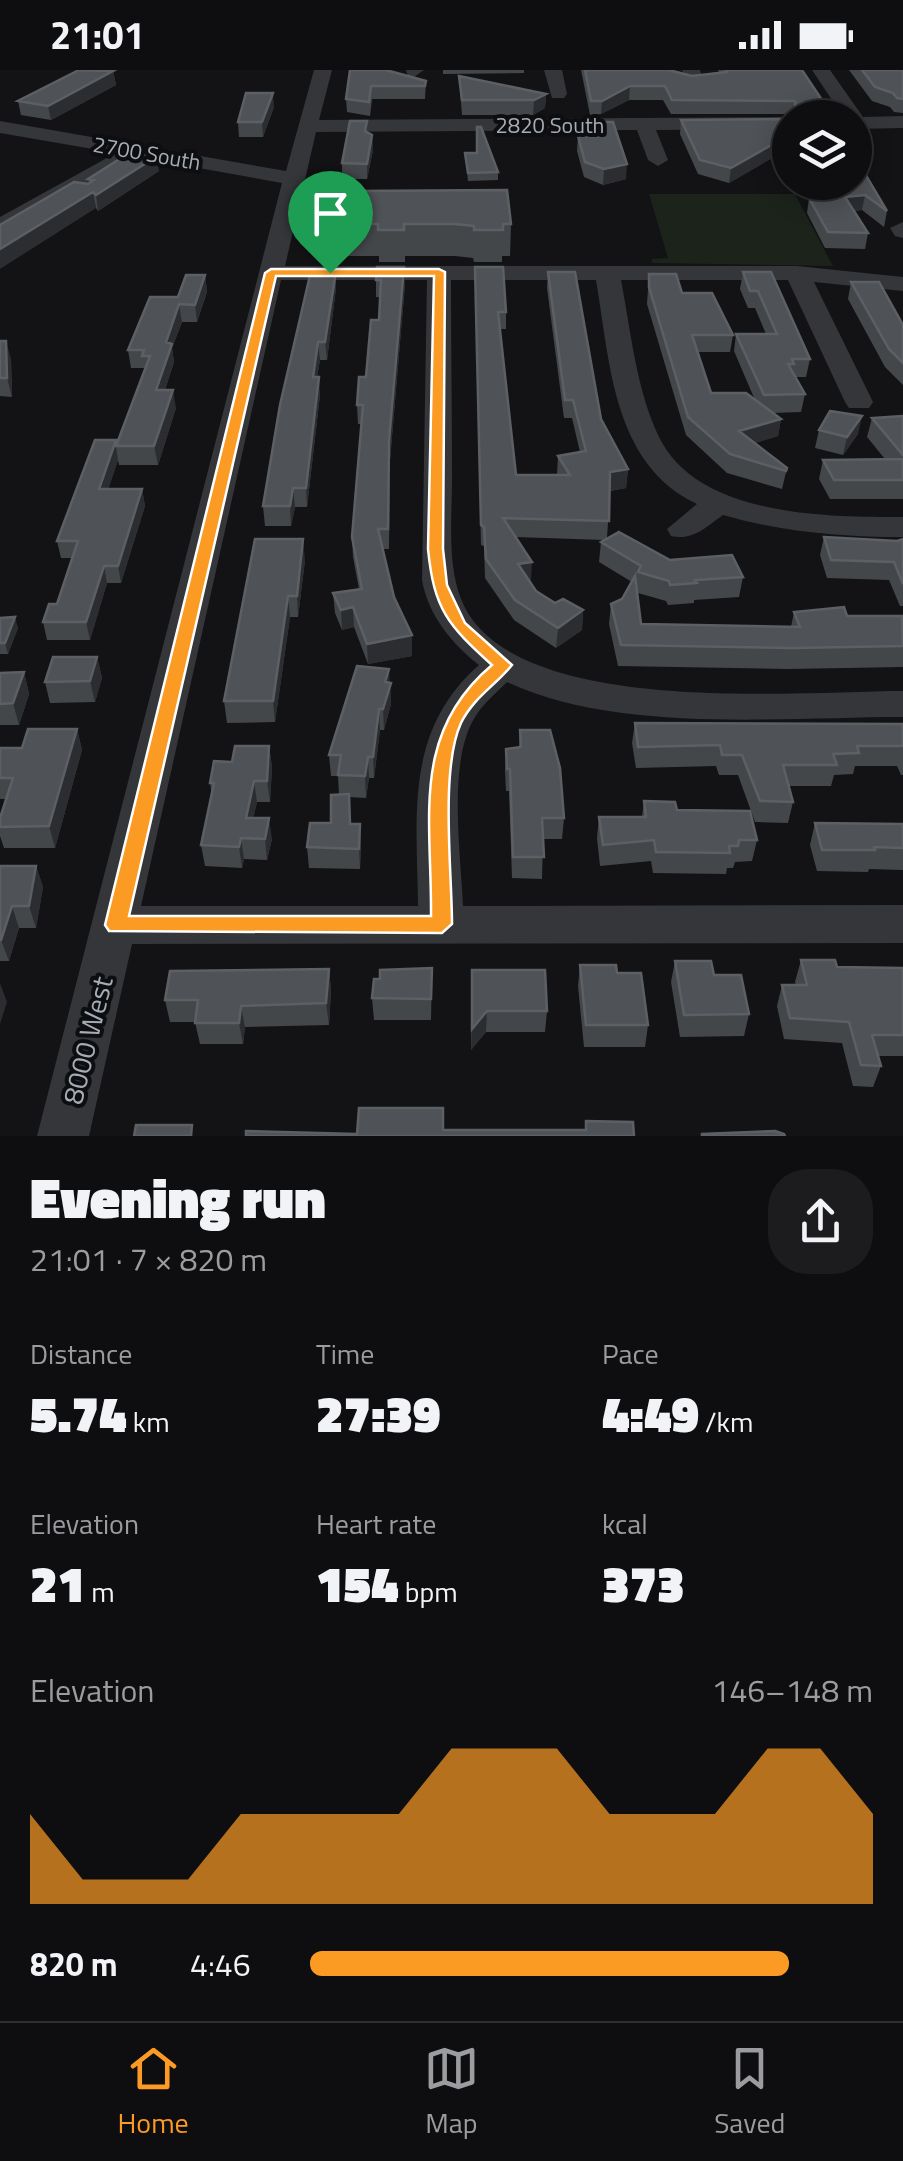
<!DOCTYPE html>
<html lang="en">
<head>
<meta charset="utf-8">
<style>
  body { margin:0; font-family:"Titillium Web",sans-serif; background:#1c1c1e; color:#f1f3f6; height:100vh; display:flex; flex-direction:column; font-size:38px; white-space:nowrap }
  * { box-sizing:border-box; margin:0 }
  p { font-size:32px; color:#9b9c9f }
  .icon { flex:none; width:55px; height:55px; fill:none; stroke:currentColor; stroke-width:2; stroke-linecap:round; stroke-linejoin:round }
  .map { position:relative; height:1066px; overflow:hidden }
  .sheet { display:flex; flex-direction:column; background:#0e0e10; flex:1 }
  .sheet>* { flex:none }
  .fabs { position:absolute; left:772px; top:30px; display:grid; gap:20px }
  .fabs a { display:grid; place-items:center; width:100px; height:100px; border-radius:50%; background:#0e0e10; box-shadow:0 5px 25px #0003,0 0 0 2px #2e2e30; font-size:50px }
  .pin { position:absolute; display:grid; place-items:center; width:85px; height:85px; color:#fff; margin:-102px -42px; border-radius:50% 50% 50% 0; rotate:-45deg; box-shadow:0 0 10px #0007 }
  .pin .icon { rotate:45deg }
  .round { display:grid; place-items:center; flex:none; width:105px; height:105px; border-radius:40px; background:#1c1c1e }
  .overview { display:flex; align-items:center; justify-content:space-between; height:170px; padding:0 30px }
  h1 { font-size:55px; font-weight:800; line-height:75px }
  .stats { display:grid; grid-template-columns:repeat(3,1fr); gap:15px; height:170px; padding:10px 30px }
  .stats div { display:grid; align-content:center }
  .stats b { font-size:50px; font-weight:800 }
  .stats small { font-size:28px; font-weight:400 }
  .stats p { font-size:28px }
  .chart { height:280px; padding:20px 30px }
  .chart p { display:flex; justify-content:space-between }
  .chart svg { width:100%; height:180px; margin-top:10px; fill:#fc9b24; opacity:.7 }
  ul { padding:0 30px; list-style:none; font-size:32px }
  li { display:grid; grid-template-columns:160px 120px 1fr; align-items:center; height:75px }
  li i { height:25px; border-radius:12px; background:#fc9b24 }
  .status { display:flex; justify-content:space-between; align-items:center; height:70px; padding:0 50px; background:#0e0e10; direction:ltr }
  .status svg { height:28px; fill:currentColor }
  .menu { display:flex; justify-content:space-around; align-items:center; height:140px; border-top:2px solid #2e2e30; background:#0e0e10; font-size:28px; color:#9b9c9f }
  .menu a { display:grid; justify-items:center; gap:5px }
  .menu .active { color:#fc9b24 }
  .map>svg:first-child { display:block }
</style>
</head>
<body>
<div class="status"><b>21:01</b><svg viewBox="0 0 49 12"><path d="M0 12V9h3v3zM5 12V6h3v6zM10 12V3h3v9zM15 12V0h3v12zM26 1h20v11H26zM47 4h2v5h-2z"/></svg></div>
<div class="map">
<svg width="903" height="1066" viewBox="0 0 903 1066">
  <rect width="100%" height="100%" fill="#131315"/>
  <!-- green -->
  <path fill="#1b231b" d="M649,124H795L833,196L652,193V189L668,188Z"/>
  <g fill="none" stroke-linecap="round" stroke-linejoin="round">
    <!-- minor -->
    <path fill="#34363a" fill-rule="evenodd" d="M314,0H332L319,50L790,47V59L656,60L668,90L658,96L648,90L637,60L316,62L285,196H797L903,207V221L814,212L873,332L869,338H849L845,332L788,210H621C631,262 636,319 659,367C698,447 827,447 903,447V467C841,467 783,462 723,445C706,457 693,471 671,466L667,459L697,434C612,394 610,291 596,210H451C451,276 452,342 452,408C452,447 447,493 461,529C508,649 797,621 903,621V647C781,647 619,664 507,612C496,623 483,634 475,647C447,692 461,785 463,836L903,835V873L132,874L89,1066H37L282,113L138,87L0,163V147L116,83L0,63V51L286,101ZM281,210H427L422,510C428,545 452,574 479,595C404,661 417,745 418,836H141Z
      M406,0H424L414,7L408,6Z
      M544,0H562L567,24L564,28H552Z
      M682,0H700L701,4L692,9L686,8Z
      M812,0H830L863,47L903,46V58L855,59V48H844Z
      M903,152V168L895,166L890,158Z"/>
  </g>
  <!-- wall -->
  <path fill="#44474a" d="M350,0L426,11L425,29H372L370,46L347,42L346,29Z
    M443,0H524V3L443,4Z
    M581,0H669L692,6L719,2L718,0H802L834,48H793V44H671L663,30H629L601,44L590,45Z
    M849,0H903V43L894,42L890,37L872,31Z
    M113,1L116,15L51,50L21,45L18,31Z
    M459,6L546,24L545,38L533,45H462Z
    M274,37L263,67H239L238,52Z
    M790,49V94H785L779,84L729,113L698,104L680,64L681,50Z
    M594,52L626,109L603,115L584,107L577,81L578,66H593Z
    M367,62L372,65L373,80L367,109H342V93Z
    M465,83L498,102V110L468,111Z
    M159,101L98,141L96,138L88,109Z
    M829,112H855L887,141L884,157L862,140L854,141L868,163L865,179L825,178L807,143L809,128L834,117Z
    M345,154H511L510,186H502V192H474L473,188L455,186H405V192H379V186H347Z
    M548,202L601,349L628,399L626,418L610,421L607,468L670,490L743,507L739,527L694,530V533L668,535L666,531L638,523L641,554L791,557L794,542L903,548V597L787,599L618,596L609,554L611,534L622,529L632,512L599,492L601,472L604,470L516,467L531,511H529L536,521L555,533L583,540L582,560L556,578L514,550L485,508L484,476L481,475L475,214L506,242V259H500L516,405H557L558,386L580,382L572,348H564L547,218Z
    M743,202L810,289L806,307H796L805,324L801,342L773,343L781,349L778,366L755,373L787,398L782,419L727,403L686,365L647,234L649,204L682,223L733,265L730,282H697L711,323L755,330L734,281L736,264H766L755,238H748L740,219Z
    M205,205L207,222L197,252H182L172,278L174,292L165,320L176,338L158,395H119L118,390L108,419H142L145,436L121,513H107L90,570H47L43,552L57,534L72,488H61L57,471L117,373L144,301V298H131L128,280L178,227Z
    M376,210L405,214L390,390L389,479H383L394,527L412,565V586L368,594L354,557L342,560L335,543L333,523L359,519L353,487L352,467L361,354H358L357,335L379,250L380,227H376Z
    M851,212L903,255V315L885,297L848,229Z
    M336,218L327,290H320L317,307L320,325L307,437H295L291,456H265L263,436Z
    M0,271L11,289L12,327L0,326Z
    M903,346V429H830L819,409L823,390L885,389L867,367L872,348Z
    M819,360L858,364L843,385L815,378Z
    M824,467L897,471L903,469V536H900L889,510L827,508L820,485Z
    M305,490L298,547H290L275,652L227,653L224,631Z
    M0,548L18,558L8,584H0Z
    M97,587L102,608L95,632L50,633L45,612Z
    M24,602L29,624L19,655H0V603Z
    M390,613L391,634L384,660H380L374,708H369L366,728L349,727L351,754L361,774L360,799L309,798L307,777L331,753L339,725L338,706H331L329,685Z
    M635,653L903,654V705H901L897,696H855L853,704L834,705L831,716H788L793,732L788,753L755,752L738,705H719L716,696L636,698L632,673Z
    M77,659L82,680L55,778H4L0,766V748L6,729H0V678H22Z
    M520,660L564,748L562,769H543L542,809L512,808L509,721H506L505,701L506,679L519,677Z
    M269,676L272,697L270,732H257L253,748L272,769L267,790L244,789L242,798L205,796L201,775L212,726L210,713L232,692Z
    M644,731L677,740L757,770L752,791L735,792L733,798H727L726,804L653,803L651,791L600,796L597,768L599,747H642Z
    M815,753L903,754V800L869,799L868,802L817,801L810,775Z
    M0,796H36L43,817L36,858H19L9,891H0Z
    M801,890L837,897L903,898V986H878L881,996L873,1017L853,1016L842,973L784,969L777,936L782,915H796L795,912Z
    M675,891L714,905L749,944L744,966L680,967L671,912Z
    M580,895L617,903L648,955L645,977H584L578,916Z
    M432,898L431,950H374L372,928L380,909Z
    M329,899L331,921L329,955L245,957L243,974H200L195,952H170L165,930Z
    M472,900L547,941L545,962H486L471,980Z"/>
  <!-- shaded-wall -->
  <path fill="#2c2d30" d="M113,1L116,15L51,50L48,36Z
    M630,16L629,30L601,44L602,31Z
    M273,23L274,37L263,67L262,52Z
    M546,24L545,38L533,45L534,30Z
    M372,65L373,80L367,109V94Z
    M782,69L779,84L729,113L731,98Z
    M157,86L159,101L98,141L96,125Z
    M627,94L626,109L603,115L604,99Z
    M93,122L96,138L0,199V179Z
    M865,125L862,140L842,142L845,127Z
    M404,197L405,214L390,390L389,479V371Z
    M336,201V218L327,290L325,272Z
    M205,205L207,222L197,252L195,235Z
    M179,234L182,252L172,278L174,292L159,338L156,320L166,272Z
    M6,271L11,289L12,327L7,308Z
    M318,272L320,290L314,325L313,307Z
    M319,307L320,325L307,437L306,418Z
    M173,320L176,338L158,395L154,376Z
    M862,346L858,364L843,385L847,367Z
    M781,349L778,366L736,379L739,361Z
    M116,370V376L118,390L103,436L99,419Z
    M628,399L626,418L609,421L610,402Z
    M293,418L295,437L291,456L290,436Z
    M142,419L145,436L121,513L118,496Z
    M303,469L305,490L298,547L297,526Z
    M532,492L531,511L517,514L518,494Z
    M104,496L107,513L90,570L86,552Z
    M288,526L290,547L275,652L273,631Z
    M353,537L354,557L342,560L341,540Z
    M583,540L582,560L556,578L558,558Z
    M15,547L18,558L8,584L5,573Z
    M412,565V586L368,594L367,574Z
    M97,587L102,608L95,632L90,611Z
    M389,599L391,634L384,660L383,639L385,612Z
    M24,602L29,624L19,655L13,633Z
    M379,639L380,660L374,708L373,687Z
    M77,659L82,680L55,778L49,756Z
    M269,676L272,697L270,732L267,711Z
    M368,687L369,708L366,728L365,706Z
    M254,711L257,732L249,769L246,748Z
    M269,748L272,769L267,790L265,769Z
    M360,754L361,774L360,799L359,779Z
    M241,768L244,789L242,798L239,777Z
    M36,796L43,817L36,858L29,836Z
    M12,836L19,858L9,891L1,870Z
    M329,899L331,921L329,955L326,933Z
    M0,913L7,932L0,954Z
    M241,936L245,957L243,974L239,953Z
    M487,941L486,962L471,980L472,959Z"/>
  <!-- building -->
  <path fill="#4f5256" stroke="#5c6065" stroke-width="2.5" d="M79,0L113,1L48,36L18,31Z
    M350,0H386L426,11L425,16H371L369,32L346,29Z
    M585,0H669L692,6L727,2L726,0H802L834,48H794L796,45L795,31L672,30L665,16H630L602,31H591Z
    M862,0H903V29L897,28L893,23L875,17Z
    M459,6L546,24L534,30H462Z
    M246,23H273L262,52H238Z
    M790,49V80L787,79L782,69L731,98L700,90L681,50Z
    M350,51H367L365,61L372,65L367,94L342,93Z
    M594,52H613L627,94L604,99L585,92L578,66H598Z
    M477,57H481L498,102L468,103L465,83H477Z
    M129,83L157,86L96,125L93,122L0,179V155L74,112L88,114L94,110L88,109Z
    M855,87L887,141L865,125L845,127L868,163L828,162L809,128L845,112H855Z
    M507,120L511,154H503V160H474V156L455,154H404V160H378V154H345L350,121Z
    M377,197H404L389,371L388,459H378L394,527L412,565L367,574L353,537L341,540L333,523L362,519L352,467L363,335H357L359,307H366L371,250H379L381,210H376Z
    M475,197H503L506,242H498L516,405H570L558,386L586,381L573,330H565L548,202H575L601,349L628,399L610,402L609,451L503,448L532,492L518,494L536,521L555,533L563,529L583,540L558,558L515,530L486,489L484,457L481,455Z
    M311,201H336L325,272H318L313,307H319L306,418H293L290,436H263L280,335Z
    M743,202H771L810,289H792L794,294H788L805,324L764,325L736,264H777L758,221H750Z
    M649,204H676L682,223H712L733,265H692L711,323H746L781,349L739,361L787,398L786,401L730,384L688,347L649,217Z
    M186,205H205L195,235L179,234L166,272L172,274L156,320H173L154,376H116L150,286H142L144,280H128L150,227H178Z
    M851,212H879L903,255V293L889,279Z
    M0,271H6L7,308H0Z
    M830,341L862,346L847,367L819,360Z
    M903,346V385L872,348Z
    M95,370H116L99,419H142L118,496H104L86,552H43L49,534H57L78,471H57Z
    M903,389V410H834L823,390Z
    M619,462L670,490L732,485L743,507L695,510L697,513L670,515L669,511L638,502L641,496L601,472Z
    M824,467L897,471L903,469V514L894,492L831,490Z
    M255,469H303L297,526H288L273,631H224Z
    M635,506L641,554L800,557L794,542L844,537L847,546H902L903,576L792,578L621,575L611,534L622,529Z
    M15,547L5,573H0V548Z
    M53,587H97L90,611L45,612Z
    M357,596L389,599L385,612L391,613L383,639H379L373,687H368L365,706L338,705L341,685H329Z
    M24,602L13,633L0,634V603Z
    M635,653L903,654V676H857L859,683L833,684L837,695H783L793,732L760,731L742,685H722L720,675L638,677Z
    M28,659H77L49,756L0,757V748L13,708H0V678H22Z
    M520,660H550L560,698L564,748H542L544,787H513L510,699H507L506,679L521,677Z
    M235,676H269L267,711H254L246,748H269L265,769L241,768L239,777L201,775L214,713H210L214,691L232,692Z
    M349,724L350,754H360L359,779L307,777L310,753H331V725Z
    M644,731L675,732L677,740L750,741L757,770H739L738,776H729L730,783L656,782L654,770L603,775L599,747H646Z
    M815,753L903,754V778L874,777L875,780H822Z
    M0,796H36L29,836H12L1,870H0Z
    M801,890H835L837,897L903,898V965H872L881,996L861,995L849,952L790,948L782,915H807Z
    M675,891H711L714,905H741L749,944L684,945Z
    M580,895H616L617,903H641L648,955H586Z
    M432,898L431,929L372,928L374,909H380V900Z
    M329,899L326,933L241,936L239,953H195L198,930H165L170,901Z
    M472,900H545L547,941H487L472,959Z
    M359,1038H443V1060H586V1051L633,1052L634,1066H246V1061L357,1064Z
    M136,1055H192L191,1066H134Z
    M775,1061L784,1064L785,1066H702V1064Z"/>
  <!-- route -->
  <path fill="#fc9b24" stroke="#fff" stroke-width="2.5" fill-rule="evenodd" d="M439,199L445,202L443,479L447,515L465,553L512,595C496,615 473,628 461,653C440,699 452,802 452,854L442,863L109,861L105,855L265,203L271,199ZM276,206H434L428,479C434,540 448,555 492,595C410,664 432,749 431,846H129Z"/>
  <g text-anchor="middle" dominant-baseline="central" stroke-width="8" stroke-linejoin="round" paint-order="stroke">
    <!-- far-street labels -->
    <g font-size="22" fill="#a4acb6" stroke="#0e0e10">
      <text x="550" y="55">2820 South</text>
      <text transform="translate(147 83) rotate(10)">2700 South</text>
    </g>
    <!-- street labels -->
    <g font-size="28" fill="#a4acb6" stroke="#0e0e10">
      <text transform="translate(87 970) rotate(-76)">8000 West</text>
    </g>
  </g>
</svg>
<div class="fabs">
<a><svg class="icon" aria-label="layers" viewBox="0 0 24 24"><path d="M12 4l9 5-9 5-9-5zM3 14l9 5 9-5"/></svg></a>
</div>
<div class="pin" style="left:330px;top:203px;background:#1e9e55"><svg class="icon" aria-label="arrive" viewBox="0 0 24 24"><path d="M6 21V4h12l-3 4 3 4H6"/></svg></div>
</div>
<section class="sheet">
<div class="overview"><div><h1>Evening run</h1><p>21:01 · 7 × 820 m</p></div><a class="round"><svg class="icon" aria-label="share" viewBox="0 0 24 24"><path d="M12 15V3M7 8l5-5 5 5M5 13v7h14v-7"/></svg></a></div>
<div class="stats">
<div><p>Distance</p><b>5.74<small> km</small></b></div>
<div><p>Time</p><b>27:39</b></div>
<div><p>Pace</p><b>4:49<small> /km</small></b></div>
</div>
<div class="stats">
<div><p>Elevation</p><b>21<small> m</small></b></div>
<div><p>Heart rate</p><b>154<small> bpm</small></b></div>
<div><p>kcal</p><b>373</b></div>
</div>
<div class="chart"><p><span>Elevation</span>146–148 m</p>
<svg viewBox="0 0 160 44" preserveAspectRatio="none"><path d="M0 44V22L10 38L20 38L30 38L40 22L50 22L60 22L70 22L80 6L90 6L100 6L110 22L120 22L130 22L140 6L150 6L160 22V44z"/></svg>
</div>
<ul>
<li><b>820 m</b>4:46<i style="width:85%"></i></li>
</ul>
</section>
<nav class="menu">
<a class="active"><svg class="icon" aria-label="home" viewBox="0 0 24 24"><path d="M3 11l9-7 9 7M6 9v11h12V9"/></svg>Home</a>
<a><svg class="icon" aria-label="map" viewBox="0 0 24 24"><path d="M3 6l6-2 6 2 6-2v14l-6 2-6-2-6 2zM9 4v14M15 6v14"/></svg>Map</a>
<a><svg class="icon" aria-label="saved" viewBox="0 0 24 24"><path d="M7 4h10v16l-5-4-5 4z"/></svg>Saved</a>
</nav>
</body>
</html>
